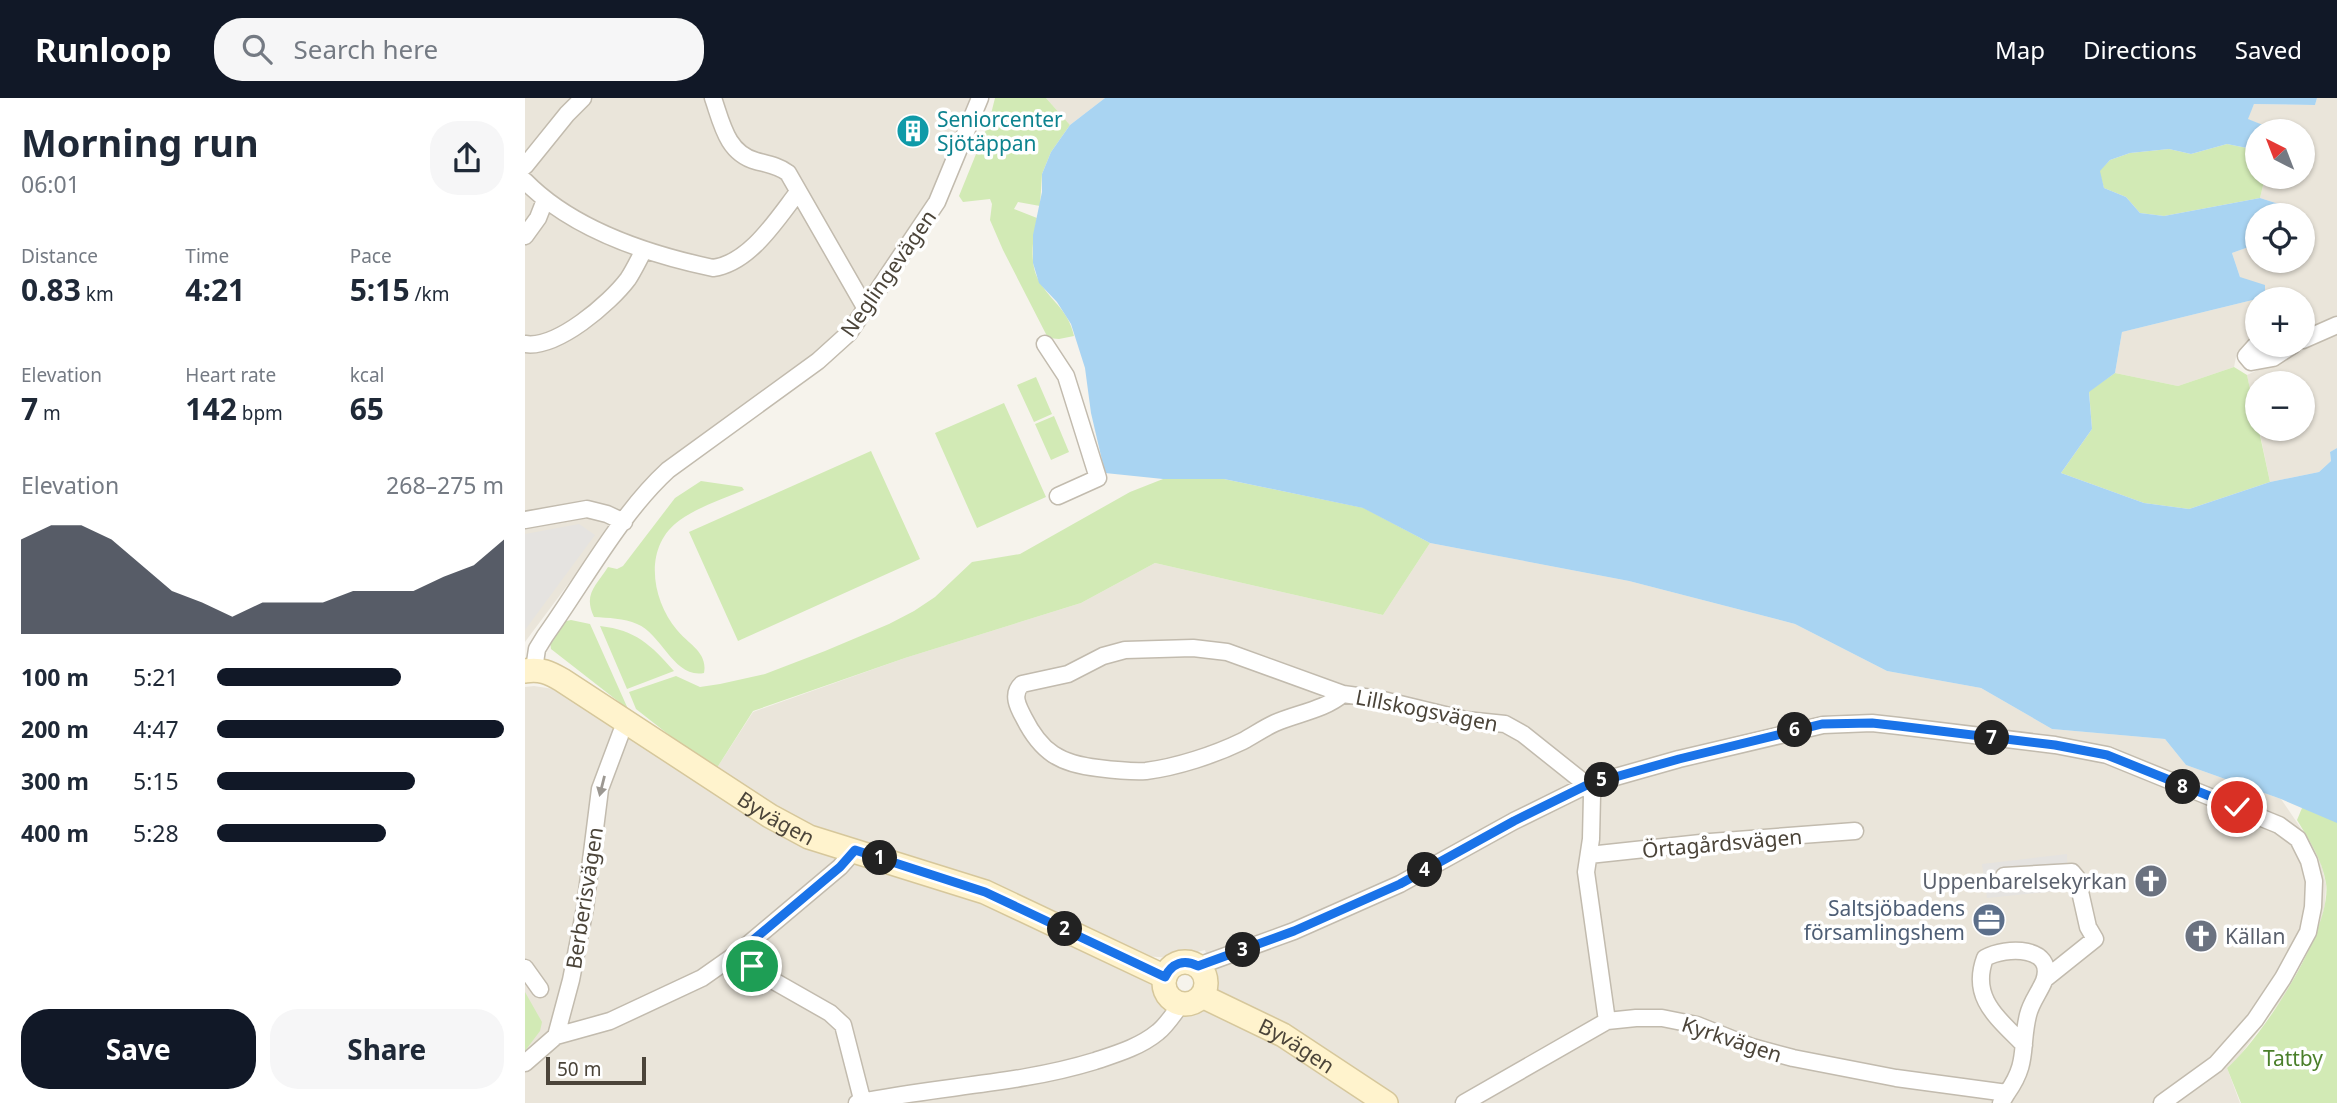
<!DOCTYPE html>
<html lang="en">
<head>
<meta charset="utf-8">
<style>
  body { margin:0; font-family:"Noto Sans",sans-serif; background:#f6f6f7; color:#1f2937; height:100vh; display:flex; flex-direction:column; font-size:26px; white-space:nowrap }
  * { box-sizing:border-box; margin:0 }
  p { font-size:23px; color:#747a83 }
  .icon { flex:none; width:38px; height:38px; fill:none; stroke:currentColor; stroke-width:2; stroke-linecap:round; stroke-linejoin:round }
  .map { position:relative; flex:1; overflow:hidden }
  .side { display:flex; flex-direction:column; background:#fff; width:525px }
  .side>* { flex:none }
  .needle { width:46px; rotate:318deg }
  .tools { position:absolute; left:1720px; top:21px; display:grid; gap:14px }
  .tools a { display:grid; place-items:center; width:70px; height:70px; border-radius:50%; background:#fff; box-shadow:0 2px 5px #0004; font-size:35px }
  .scale { position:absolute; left:21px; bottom:18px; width:100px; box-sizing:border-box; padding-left:7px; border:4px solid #4b4439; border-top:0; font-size:19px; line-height:24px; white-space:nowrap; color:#4b4439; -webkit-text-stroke:5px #fff; paint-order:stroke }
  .pin { position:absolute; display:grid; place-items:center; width:60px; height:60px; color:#fff; margin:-30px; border:4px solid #fff; border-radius:50%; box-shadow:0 2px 7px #0007 }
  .km { position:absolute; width:35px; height:35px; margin:-18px; border-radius:50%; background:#222; color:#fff; font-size:19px; line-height:35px; text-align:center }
  .round { display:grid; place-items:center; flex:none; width:74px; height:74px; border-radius:28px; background:#f6f6f7 }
  .head { display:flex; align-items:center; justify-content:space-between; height:119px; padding:0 21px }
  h1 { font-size:38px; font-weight:700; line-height:52px }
  .metrics { display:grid; grid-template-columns:repeat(3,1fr); gap:10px; height:119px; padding:7px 21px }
  .metrics div { display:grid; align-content:center }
  .metrics b { font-size:30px; font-weight:700 }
  .metrics small { font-size:19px; font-weight:400 }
  .metrics p { font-size:19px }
  .chart { height:196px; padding:14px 21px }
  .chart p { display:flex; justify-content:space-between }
  .chart svg { width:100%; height:126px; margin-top:7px; fill:#111827; opacity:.7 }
  .cta { display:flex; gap:14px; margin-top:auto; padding:14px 21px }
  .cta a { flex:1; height:80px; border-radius:28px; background:#111827; color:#fff; font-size:28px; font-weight:700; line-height:80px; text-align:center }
  .cta a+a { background:#f6f6f7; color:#1f2937 }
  ul { padding:0 21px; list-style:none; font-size:23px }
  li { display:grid; grid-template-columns:112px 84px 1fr; align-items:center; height:52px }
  li i { height:18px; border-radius:9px; background:#111827 }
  header { display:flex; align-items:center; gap:42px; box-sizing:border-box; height:98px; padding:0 35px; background:#111827; color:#fff }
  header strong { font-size:33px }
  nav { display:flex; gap:38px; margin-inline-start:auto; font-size:24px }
  .search { width:490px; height:63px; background:#f6f6f7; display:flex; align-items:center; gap:18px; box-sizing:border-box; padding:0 24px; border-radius:28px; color:#747a83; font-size:26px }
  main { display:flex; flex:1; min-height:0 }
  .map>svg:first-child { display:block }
</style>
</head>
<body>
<header>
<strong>Runloop</strong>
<div class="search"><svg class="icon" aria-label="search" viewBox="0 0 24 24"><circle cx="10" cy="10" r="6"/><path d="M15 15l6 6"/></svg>Search here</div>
<nav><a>Map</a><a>Directions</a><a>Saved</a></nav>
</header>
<main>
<section class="side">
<div class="head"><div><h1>Morning run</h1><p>06:01</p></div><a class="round"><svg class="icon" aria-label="share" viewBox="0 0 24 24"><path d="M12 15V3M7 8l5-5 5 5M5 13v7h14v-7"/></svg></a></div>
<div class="metrics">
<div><p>Distance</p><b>0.83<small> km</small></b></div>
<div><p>Time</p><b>4:21</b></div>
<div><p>Pace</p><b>5:15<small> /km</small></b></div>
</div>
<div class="metrics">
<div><p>Elevation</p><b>7<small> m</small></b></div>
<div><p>Heart rate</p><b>142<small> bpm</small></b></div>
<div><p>kcal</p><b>65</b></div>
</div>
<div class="chart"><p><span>Elevation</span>268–275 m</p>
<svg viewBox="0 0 160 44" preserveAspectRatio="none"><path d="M0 44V11L10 6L20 6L30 11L40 20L50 29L60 33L70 38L80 33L90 33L100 33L110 29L120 29L130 29L140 24L150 20L160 11V44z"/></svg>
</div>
<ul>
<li><b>100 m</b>5:21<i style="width:64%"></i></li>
<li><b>200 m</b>4:47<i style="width:100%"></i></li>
<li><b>300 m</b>5:15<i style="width:69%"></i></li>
<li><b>400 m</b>5:28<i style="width:59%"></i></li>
</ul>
<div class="cta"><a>Save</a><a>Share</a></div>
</section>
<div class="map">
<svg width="1812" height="1005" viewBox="0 0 1812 1005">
  <rect width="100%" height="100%" fill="#f6f3ec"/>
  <!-- residential -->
  <path fill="#eae5da" d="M0,0H447L412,100L305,248L123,381L99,407L79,438L0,544Z
    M521,0H580L545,27Z
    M1792,0H1812V220L1778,235V201H1732V244L1726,245L1712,254L1709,269L1653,288L1590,275L1597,234L1740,199L1715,179L1707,155L1732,146V163H1778V117H1759L1757,107L1735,100L1740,79H1778V33H1753L1722,21L1729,6L1790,7Z
    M1812,234V350L1805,354L1806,363L1794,374L1745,384L1734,331H1778V285H1732V326L1722,277Z
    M905,445L1104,483L1270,526L1362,573L1456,590L1527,631L1640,641L1661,667L1756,701L1794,757L1801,786L1800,807L1794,832L1760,897L1713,960L1702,970L1715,1005H871L690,891L680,852L647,860L605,857L499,799L451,781L310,736L258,714L190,673L228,614L380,560L556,505L630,465L858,517Z
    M9,588L35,592L214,706L456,799L616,874L636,900L656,912L679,903L853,1005H0V589Z"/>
  <!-- green -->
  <path fill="#d2eab5" d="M470,0H521L545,27L526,54L517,76L515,108L493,104L489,111L512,120C508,140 503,168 516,186C529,206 543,212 549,238L534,241L523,240L478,152L465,122L467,106L465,101L438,104L434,98L464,24Z
    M1702,46L1732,52V79H1740L1735,100L1639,118L1615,115L1601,99L1579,90L1574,73L1585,62L1605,55L1644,51L1666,56Z
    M1709,269L1722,277L1745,384L1664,411L1619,405L1536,375L1567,331L1564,293L1590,275L1653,288Z
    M511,279L527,316L509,324L492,287Z
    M479,305L521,399L452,430L410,335Z
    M529,318L544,354L526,362L510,326Z
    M346,353L395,461L213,543L164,434Z
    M638,381H699L839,410L905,445L858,517L630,465L556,505L380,560L228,613L190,673L111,611L104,594L151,578L175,589L195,586L240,576L300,553L364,526L389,513L410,499L447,464L495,456L605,394Z
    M176,383L217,389L219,392C198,401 173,409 155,422C118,448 126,501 152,532C163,546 183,554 179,575C149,581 137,536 112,526C99,520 83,520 69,519C58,496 71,488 83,469L92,471L98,468L150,400Z
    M46,522L65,526L103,611L26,551L25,544L37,524Z
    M75,528C111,532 126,547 149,573L102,591Z
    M1812,706V1005H1716L1702,970C1737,940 1808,831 1801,785C1797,761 1784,742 1772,722L1777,710Z
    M0,894L17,924L15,933L0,953Z"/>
  <!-- parking -->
  <path fill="#e5e3e0" d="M54,426L70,437L0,532V436Z
    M1542,756L1543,792L1462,800L1457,766Z"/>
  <!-- water -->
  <path fill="#a9d4f2" d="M580,0H1792L1790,7L1729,6L1723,21L1753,33H1732V52L1702,46L1666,56L1644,51L1605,55L1585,62L1575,73L1579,90L1601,99L1615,115L1639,118L1735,100L1757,107L1759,117H1732V146L1707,155L1715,179L1740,187V199L1597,234L1590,275L1564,294L1567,331L1536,375L1619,405L1664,411L1745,384L1794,374L1806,363L1805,354L1812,350V725L1756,701L1661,667L1640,641L1527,631L1456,590L1362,573L1270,526L1104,483L905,445L838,410L699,381H638L580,375L566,315L560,270L546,226L532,204L514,185L508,165V137L517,94V76L526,54L545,27Z"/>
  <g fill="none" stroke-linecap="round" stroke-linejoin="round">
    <defs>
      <path id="street" d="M188,0C197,26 202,55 231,63C242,66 254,68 263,75L341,211
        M0,68L42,16L58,0
        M0,83C48,132 122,156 188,170C225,165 252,121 273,94
        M0,138L13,120L20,102
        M1778,242L1812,227
        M0,246C32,251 85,205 103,181C109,172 114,161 119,152
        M520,246L541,278L573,380L533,398
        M1763,249L1730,248L1721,258L1726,264L1748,260L1768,247
        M0,422L62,411L82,416L99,424
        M9,571L12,551L20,538C58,485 95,416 143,372L293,263L324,235L412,104L455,0
        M818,596L702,554L668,550L600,552L578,558L543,576L497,586C486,596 493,609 499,620C516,654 535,666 573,670C589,672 605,674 621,673C652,669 689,657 718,643C729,637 739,630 750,625C773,615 799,612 818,596L854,601L941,622L980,626L998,636L1062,687L1067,697L1066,741L1061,774L1082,923
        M1064,757L1185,744L1330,733
        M1479,778L1547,774L1552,780L1563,829L1570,841L1520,881
        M214,854L227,868L247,882L305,915L318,927L338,1005
        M673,868L769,833L875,786L989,723L1062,687L1154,661L1298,627L1347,625L1374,628L1530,647L1582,657L1754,727L1773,741L1784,763L1789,783L1788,809L1783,834L1758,880L1730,922L1691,966L1637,1005
        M0,870L15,891
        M31,938L85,923L177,880L214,854L315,769L330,752
        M0,965L31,938L46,882L60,810L75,691L96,635L103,626
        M1482,995C1504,964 1495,950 1503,917C1506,904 1514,895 1519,883C1531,848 1481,848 1460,860C1445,900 1473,920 1499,947
        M332,1005C411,988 492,987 570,963C591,956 615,949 633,934C642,927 649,915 657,905
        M939,1005L1082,923L1111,920H1137L1172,927L1227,949L1268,960L1371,980L1482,995L1476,1005"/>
      <g id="secondary">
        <path id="s1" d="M0,573C15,570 25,575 37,582L245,718L284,739L460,794L640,879"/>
        <circle cx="660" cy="885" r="21"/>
        <path id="s2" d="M677,898L758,937L861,1005"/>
      </g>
    </defs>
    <!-- street casing -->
    <use href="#street" stroke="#c2bbae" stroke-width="19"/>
    <!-- secondary casing -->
    <use href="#secondary" stroke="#d6c79b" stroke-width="26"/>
    <!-- street -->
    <use href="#street" stroke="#fff" stroke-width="16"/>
    <!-- secondary -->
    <use href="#secondary" stroke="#fff3cd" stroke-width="23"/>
  </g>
  <!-- one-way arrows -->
  <defs><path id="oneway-solid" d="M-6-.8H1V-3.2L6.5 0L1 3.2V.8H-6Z" transform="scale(1.75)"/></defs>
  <use fill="#9c9892" href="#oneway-solid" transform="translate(77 688) rotate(104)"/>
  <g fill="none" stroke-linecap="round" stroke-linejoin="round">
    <defs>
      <path id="route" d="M227,868L214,854L315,769L330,752L460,794L640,879C647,865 659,861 673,868L769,833L875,786L989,723L1062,687L1154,661L1297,626L1347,625L1374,628L1530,647L1582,657L1712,709"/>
    </defs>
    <!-- route casing -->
    <use href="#route" stroke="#fff" stroke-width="14"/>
    <!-- route -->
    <use href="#route" stroke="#1a73e8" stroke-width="9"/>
  </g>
  <!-- icons -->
  <defs>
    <symbol id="building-disc" viewBox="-11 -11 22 22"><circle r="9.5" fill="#0f9aa8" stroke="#fff"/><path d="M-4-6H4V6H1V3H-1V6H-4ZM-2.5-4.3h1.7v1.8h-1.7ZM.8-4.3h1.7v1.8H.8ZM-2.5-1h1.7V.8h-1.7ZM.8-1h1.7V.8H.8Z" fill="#fff"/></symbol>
    <symbol id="church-disc" viewBox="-11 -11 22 22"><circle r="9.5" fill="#6b7280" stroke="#fff"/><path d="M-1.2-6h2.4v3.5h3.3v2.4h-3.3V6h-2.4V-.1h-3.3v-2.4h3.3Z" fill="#fff"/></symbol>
    <symbol id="office-disc" viewBox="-11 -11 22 22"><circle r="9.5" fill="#5c6f8a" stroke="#fff"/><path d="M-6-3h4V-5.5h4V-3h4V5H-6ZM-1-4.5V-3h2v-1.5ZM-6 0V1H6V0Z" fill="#fff"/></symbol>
  </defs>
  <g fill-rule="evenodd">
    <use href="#building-disc" x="369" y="14" width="38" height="38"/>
    <use href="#church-disc" x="1607" y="764" width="38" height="38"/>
    <use href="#office-disc" x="1445" y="803" width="38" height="38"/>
    <use href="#church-disc" x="1657" y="819" width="38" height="38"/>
  </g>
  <g text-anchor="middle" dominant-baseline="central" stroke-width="7" stroke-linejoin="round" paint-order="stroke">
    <!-- culture labels -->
    <g font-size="21" fill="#0d838f" stroke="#fff" text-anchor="start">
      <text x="412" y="21">Seniorcenter<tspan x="412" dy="24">Sjötäppan</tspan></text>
    </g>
    <!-- street labels -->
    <g font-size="21" fill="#4b4439" stroke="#fff">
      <text transform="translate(363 175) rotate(-55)">Neglingevägen</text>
      <text transform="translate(902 612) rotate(11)">Lillskogsvägen</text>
      <text stroke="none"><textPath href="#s1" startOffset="294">Byvägen</textPath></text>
      <text transform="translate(1197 745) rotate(-5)">Örtagårdsvägen</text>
      <text transform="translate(59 800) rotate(-81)">Berberisvägen</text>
      <text transform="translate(1207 941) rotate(18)">Kyrkvägen</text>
      <text stroke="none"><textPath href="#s2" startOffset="107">Byvägen</textPath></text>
    </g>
    <!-- worship labels -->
    <g font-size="21" fill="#5b616d" stroke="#fff" text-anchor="end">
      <text x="1602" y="783">Uppenbarelsekyrkan</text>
      <text x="1700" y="838" text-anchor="start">Källan</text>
    </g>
    <!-- service labels -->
    <g font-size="21" fill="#4e5e75" stroke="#fff" text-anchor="end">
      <text x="1440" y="810">Saltsjöbadens<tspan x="1440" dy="24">församlingshem</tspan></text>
    </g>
    <!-- park labels -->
    <g font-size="21" fill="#4a7f2a" stroke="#fff">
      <text x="1768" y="960">Tattby</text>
    </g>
  </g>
</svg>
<div class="tools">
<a><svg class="needle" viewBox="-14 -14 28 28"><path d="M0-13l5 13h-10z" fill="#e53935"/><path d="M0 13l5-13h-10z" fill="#747a83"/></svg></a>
<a><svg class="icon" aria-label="locate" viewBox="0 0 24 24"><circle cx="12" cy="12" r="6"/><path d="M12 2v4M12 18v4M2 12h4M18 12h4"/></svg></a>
<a>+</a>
<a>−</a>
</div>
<div class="scale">50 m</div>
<div class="pin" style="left:227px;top:868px;background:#1e9e55"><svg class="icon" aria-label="arrive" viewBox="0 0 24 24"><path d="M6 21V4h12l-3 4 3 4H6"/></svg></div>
<div class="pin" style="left:1712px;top:709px;background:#d93025"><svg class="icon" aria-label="check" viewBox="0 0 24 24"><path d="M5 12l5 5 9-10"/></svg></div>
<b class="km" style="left:355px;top:760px">1</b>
<b class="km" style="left:540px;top:831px">2</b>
<b class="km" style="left:718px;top:852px">3</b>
<b class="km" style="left:900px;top:772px">4</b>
<b class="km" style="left:1077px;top:682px">5</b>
<b class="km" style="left:1270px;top:632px">6</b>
<b class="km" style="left:1467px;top:640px">7</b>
<b class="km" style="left:1658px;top:689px">8</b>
</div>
</main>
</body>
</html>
